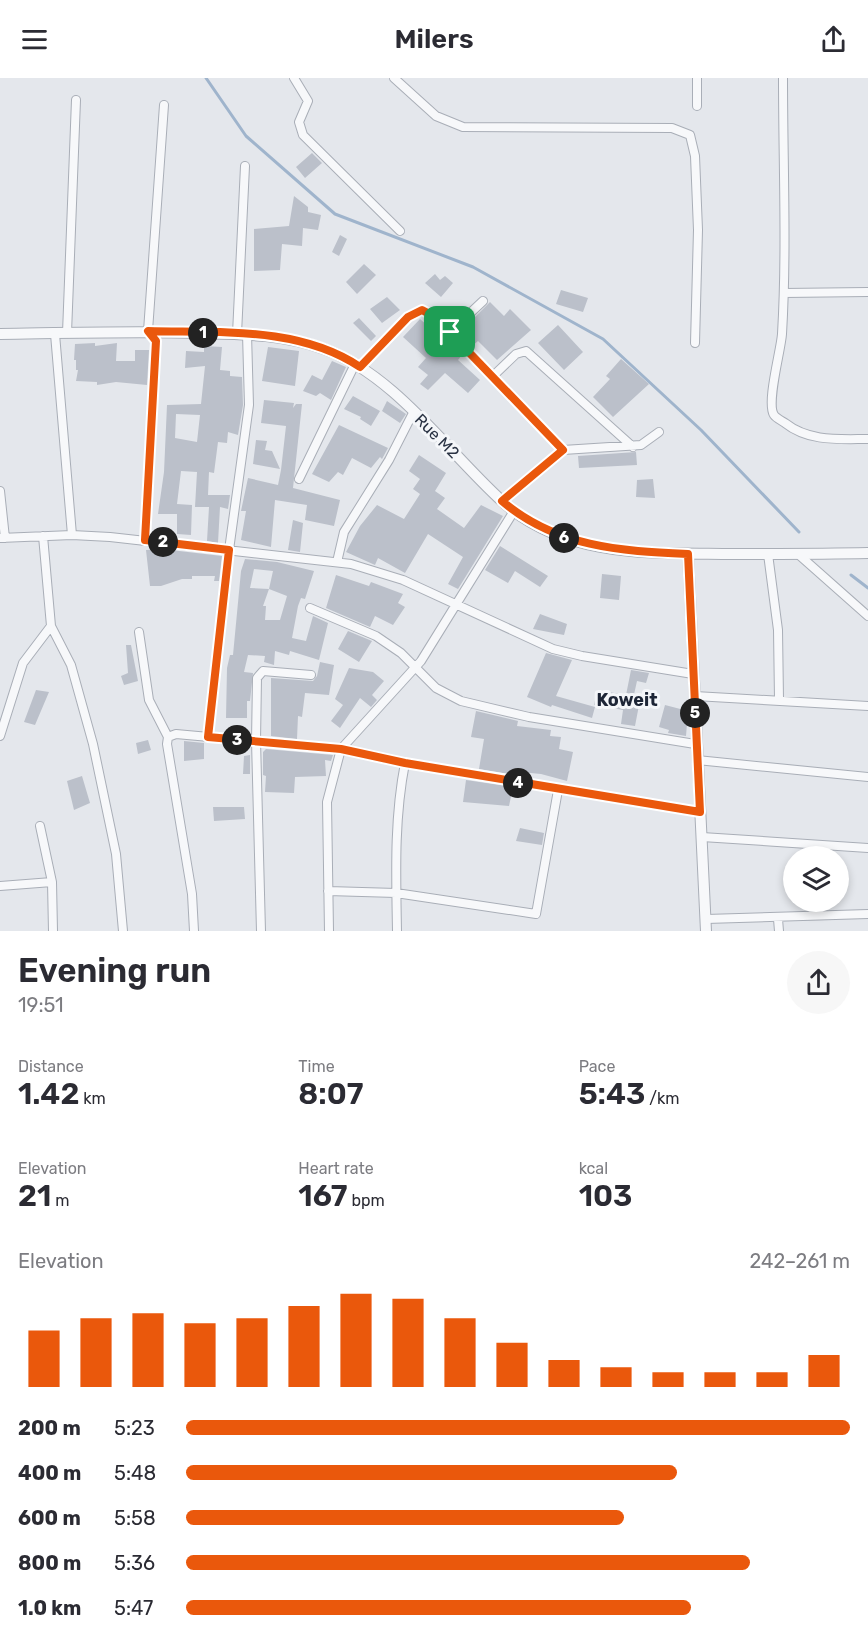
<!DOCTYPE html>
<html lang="en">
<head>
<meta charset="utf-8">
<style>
  body { margin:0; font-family:Rubik,sans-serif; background:#f7f7f7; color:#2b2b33; height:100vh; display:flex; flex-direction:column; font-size:22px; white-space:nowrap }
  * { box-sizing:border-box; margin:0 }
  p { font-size:20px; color:#7c7c81 }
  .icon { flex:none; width:33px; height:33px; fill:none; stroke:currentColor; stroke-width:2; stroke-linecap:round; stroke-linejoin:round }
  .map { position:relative; height:853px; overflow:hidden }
  .drawer { display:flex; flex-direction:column; background:#fff; flex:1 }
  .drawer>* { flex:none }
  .fabs { position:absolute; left:783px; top:768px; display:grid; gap:12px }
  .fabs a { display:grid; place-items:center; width:66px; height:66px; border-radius:50%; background:#fff; box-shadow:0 3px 9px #0003; font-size:30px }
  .pin { position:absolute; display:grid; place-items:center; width:51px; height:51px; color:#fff; margin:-26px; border-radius:12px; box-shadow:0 3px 9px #0006 }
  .km { position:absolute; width:30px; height:30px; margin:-15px; border-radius:50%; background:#222; color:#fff; font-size:16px; line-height:30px; text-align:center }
  .round { display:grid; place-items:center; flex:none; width:63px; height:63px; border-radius:32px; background:#f7f7f7 }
  .head { display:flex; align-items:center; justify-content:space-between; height:102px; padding:0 18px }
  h1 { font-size:33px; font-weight:600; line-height:45px }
  .figures { display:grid; grid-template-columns:repeat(3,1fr); gap:9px; height:102px; padding:6px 18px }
  .figures div { display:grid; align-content:center }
  .figures b { font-size:30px; font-weight:600 }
  .figures small { font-size:16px; font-weight:400 }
  .figures p { font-size:16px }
  .chart { height:168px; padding:12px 18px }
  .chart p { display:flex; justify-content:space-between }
  .chart svg { width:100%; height:108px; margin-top:6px; stroke:#ea580c; stroke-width:6 }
  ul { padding:0 18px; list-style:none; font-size:20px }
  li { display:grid; grid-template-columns:96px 72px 1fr; align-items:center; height:45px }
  li i { height:15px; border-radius:8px; background:#ea580c }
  header { display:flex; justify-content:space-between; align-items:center; height:78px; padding:0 18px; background:#fff; font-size:27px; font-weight:600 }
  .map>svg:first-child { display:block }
</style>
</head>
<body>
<header><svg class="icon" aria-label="menu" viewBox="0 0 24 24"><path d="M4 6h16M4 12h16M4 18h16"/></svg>Milers<svg class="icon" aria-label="share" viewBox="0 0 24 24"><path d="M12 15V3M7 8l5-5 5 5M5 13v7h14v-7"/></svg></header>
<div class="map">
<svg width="868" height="853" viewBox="0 0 868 853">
  <rect width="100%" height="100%" fill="#e4e7ec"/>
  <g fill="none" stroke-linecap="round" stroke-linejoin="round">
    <!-- stream -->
    <path stroke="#9fb4cc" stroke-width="3" d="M206,0L246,58L335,136L473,189L603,261L701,352L799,454
      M851,497L868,510"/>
  </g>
  <!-- building -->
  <path fill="#bbc0ca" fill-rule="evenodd" d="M312,75L322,85L305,100L296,89Z
    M294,118L308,129V134L321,137L318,152L303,150L302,168L282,166L280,192L254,193V151L289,148Z
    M340,157L347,161L339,178L332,174Z
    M364,186L376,197L357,216L346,204Z
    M435,196L440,202L445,198L453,205L441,219L425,205Z
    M561,212L588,220L583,234L556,226Z
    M387,219L400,232L382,245L370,231Z
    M490,224L504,238L510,231L531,252L497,282L478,263L472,268L459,255Z
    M359,240L376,258L371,263L353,245Z
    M420,241L461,278L458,282L480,302L468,315L445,295L428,312L420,306L428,297L418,289L426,280L403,259Z
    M558,247L583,274L564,292L538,265Z
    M95,265V268L117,265L116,283H135V272H149L147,307L116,304L97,307V304L76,303L78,292H76V282H74L75,266Z
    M204,268L222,269L220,292L230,293V298L242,299L243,327L238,357L228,354L227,365L218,364L214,395L209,394L208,417H230L228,431L220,429L218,465L207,463L209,429H195L197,394L181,393L177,426L192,427L191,457L177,456V436H158L164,394L167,327L201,326L205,288L185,290L186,273L204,274ZM176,336L200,337L197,364L175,360Z
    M268,269L299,273L295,308L262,303Z
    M621,281L649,306L613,339L593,319L610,301L606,298Z
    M332,283L346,289L331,322L320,315L316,318L303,313L312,297L322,302Z
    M353,318L380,333L371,348L360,341L361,339L344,331Z
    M264,322L294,325L293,330L296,326H302L293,410L340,422L334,448L305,442L307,427L275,422L271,469L241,462L246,433H241L248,400L278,407L281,392L286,348L261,345Z
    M387,323L406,336L400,345L382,333Z
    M339,347L388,370L382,381L380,379L371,390L352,380L343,397L338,394L329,404L312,396Z
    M256,362L267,363L265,372L272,373L280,391L253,386Z
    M636,374L637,387L579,390L578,378Z
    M419,377L446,395L435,413L445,420L437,431L464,450L481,427L503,438L458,511L448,506L463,479L428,456L405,495L378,480L375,487L346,474L360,448L377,427L404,441L420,416L413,411L420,401L409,393Z
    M653,401L655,420L636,419L637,402Z
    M293,442L303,445L300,474L288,472Z
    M500,468L548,498L540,509L515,493L508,505L485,492Z
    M162,471L222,478L219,503H214L215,498H192V501H182L161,508H150L146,472Z
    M245,481L277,484L314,493L305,521L301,520L298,528L292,560L306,563L313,538L328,545L319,582L290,573L289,577L275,573L274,587L264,584L265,578L248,577L244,594L253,595L250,623H247V640H226L227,590L230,577H233L241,493ZM254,491L273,493L269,511L250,510ZM269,511L287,518L280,542H265L266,528H263Z
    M602,496L621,498L619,522L600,520Z
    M336,497L369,508L371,504L403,516L398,525L405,529L393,547L375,538L370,549L326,530Z
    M540,536L567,546L564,557L533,551Z
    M348,553L372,563L359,584L338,571Z
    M126,567H131L138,603L124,607L121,598L128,595Z
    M546,575L572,582L556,618L595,629L592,640L552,627L551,629L527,619Z
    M320,584L334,587L329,617L305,615L302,639L298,638L297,661L271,658V600L313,603L317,598Z
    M349,590L373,594L384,603L372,617L377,622L371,629L360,620L340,650L331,643L343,627L335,621Z
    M631,592L649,595L646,605L637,603L633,621L640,622L635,648L621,646L623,632L594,627L597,612L626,617Z
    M36,612L49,614L35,647L24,644Z
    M665,627L688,633L686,658L668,655L669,652L659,649Z
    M476,633L518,643L517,648L551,652L550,658L561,659L559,671L573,674L567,703L541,696L510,693L509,696L479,691L484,661L471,659Z
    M148,662L151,672L138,676L136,665Z
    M184,663L204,665V681L184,683Z
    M266,671L333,677L331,683L325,682L326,698L295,699L294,715L265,714L266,698L263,697V674Z
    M250,677V696H243L244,678Z
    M82,698L90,725L74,732L67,703Z
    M466,702L513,709L509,728L463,724Z
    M213,729H244L245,741L214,743Z
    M520,750L544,755L542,767L516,763Z"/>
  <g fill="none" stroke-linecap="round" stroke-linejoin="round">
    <defs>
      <path id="minor" d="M294,0L308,23L299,44L303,57L400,153
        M394,0L436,38L463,49L672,50L690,57L695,78L698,152L695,265
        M697,0V28
        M783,0C783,85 787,171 782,256C781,272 766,325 774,337C776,340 782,343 785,345C809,364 839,361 868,361
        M784,215L868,214
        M450,254L483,223
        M67,255L76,22
        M55,256L72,457
        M237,256L245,88
        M360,289L408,239L422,233L435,239L563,372L641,367L659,354
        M492,299L516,276L526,273L633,369
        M299,401L355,286
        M0,413L5,460
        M502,423L563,372
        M43,458L51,548L71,587L93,666L116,776L123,853
        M0,460L72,457L110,459L351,486L403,502L553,571L582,578L693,596
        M145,462L156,263L148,253L164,27
        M768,476L778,552L779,621
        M798,476L868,538
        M337,484L344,454L389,382L413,335
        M310,530L376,558L401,575L436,610L461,623L529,639L695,666
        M139,554L149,622L168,659L167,666L192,816L194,853
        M695,618L868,628
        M0,658L23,585L51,548
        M168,659L176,656L341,671L405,685L700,734
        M208,659L229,472L249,327L247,256
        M697,682L868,699
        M40,748L52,804L53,853
        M702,759L868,770
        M0,808L52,804
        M328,813L396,815L536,836L558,712
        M706,841L868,836
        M778,841L779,853
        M261,853L256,663L257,600L263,593L311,597
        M329,853L327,724L341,671L421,583L514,433
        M397,853C396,796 394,741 405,685"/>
      <path id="tertiary" d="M0,256C66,255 132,253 198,255C241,256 284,256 324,271C394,296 448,374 502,423C563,479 649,475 726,476C774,476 821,476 868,475
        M688,476L706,853"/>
    </defs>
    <!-- minor casing -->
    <use href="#minor" stroke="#a9aeb7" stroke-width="10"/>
    <!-- tertiary casing -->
    <use href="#tertiary" stroke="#a9aeb7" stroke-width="12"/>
    <!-- minor -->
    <use href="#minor" stroke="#f7f8fa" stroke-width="8"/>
    <!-- tertiary -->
    <use href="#tertiary" stroke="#f7f8fa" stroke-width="10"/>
  </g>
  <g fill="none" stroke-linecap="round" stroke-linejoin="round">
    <defs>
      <path id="route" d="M422,232L435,239L563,372L502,423C556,469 620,473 688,476L700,734L405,685L341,671L208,659L229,472L145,462L156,263L148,253C219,255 299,248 360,289L408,239Z"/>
    </defs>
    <!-- route casing -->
    <use href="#route" stroke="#fff" stroke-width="12"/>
    <!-- route -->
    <use href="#route" stroke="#ea580c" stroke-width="8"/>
  </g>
  <g text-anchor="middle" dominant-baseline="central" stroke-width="6" stroke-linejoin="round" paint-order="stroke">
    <!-- street labels -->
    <g font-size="16" fill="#2b3445" stroke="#f4f6f9">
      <text transform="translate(437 358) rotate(45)">Rue M2</text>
    </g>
    <!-- neighbourhood labels -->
    <g font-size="18" font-weight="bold" fill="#1d2536" stroke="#f4f6f9">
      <text x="627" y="622">Koweit</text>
    </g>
  </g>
</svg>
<div class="fabs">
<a><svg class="icon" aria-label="layers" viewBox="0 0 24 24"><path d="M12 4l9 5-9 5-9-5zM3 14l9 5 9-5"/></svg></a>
</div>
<div class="pin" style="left:450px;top:254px;background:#1e9e55"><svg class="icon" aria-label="arrive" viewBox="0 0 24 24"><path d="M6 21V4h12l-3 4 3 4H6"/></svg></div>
<b class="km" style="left:203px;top:255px">1</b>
<b class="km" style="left:163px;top:464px">2</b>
<b class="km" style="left:237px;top:662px">3</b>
<b class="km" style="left:518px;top:705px">4</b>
<b class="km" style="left:695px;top:635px">5</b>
<b class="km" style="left:564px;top:460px">6</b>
</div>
<section class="drawer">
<div class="head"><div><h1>Evening run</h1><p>19:51</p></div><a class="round"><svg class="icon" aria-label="share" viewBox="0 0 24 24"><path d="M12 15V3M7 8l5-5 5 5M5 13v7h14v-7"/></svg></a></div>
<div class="figures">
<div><p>Distance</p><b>1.42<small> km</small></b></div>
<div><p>Time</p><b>8:07</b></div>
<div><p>Pace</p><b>5:43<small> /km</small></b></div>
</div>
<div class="figures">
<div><p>Elevation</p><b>21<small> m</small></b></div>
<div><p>Heart rate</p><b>167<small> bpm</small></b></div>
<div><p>kcal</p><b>103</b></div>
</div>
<div class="chart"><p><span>Elevation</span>242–261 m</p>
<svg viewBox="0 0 160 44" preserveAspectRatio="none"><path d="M5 44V21M15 44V16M25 44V14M35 44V18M45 44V16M55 44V11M65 44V6M75 44V8M85 44V16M95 44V26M105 44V33M115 44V36M125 44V38M135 44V38M145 44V38M155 44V31"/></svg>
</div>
<ul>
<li><b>200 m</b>5:23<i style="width:100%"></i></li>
<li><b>400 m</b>5:48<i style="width:74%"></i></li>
<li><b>600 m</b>5:58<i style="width:66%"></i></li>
<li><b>800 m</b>5:36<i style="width:85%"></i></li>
<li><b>1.0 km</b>5:47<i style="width:76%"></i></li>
</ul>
</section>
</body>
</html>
